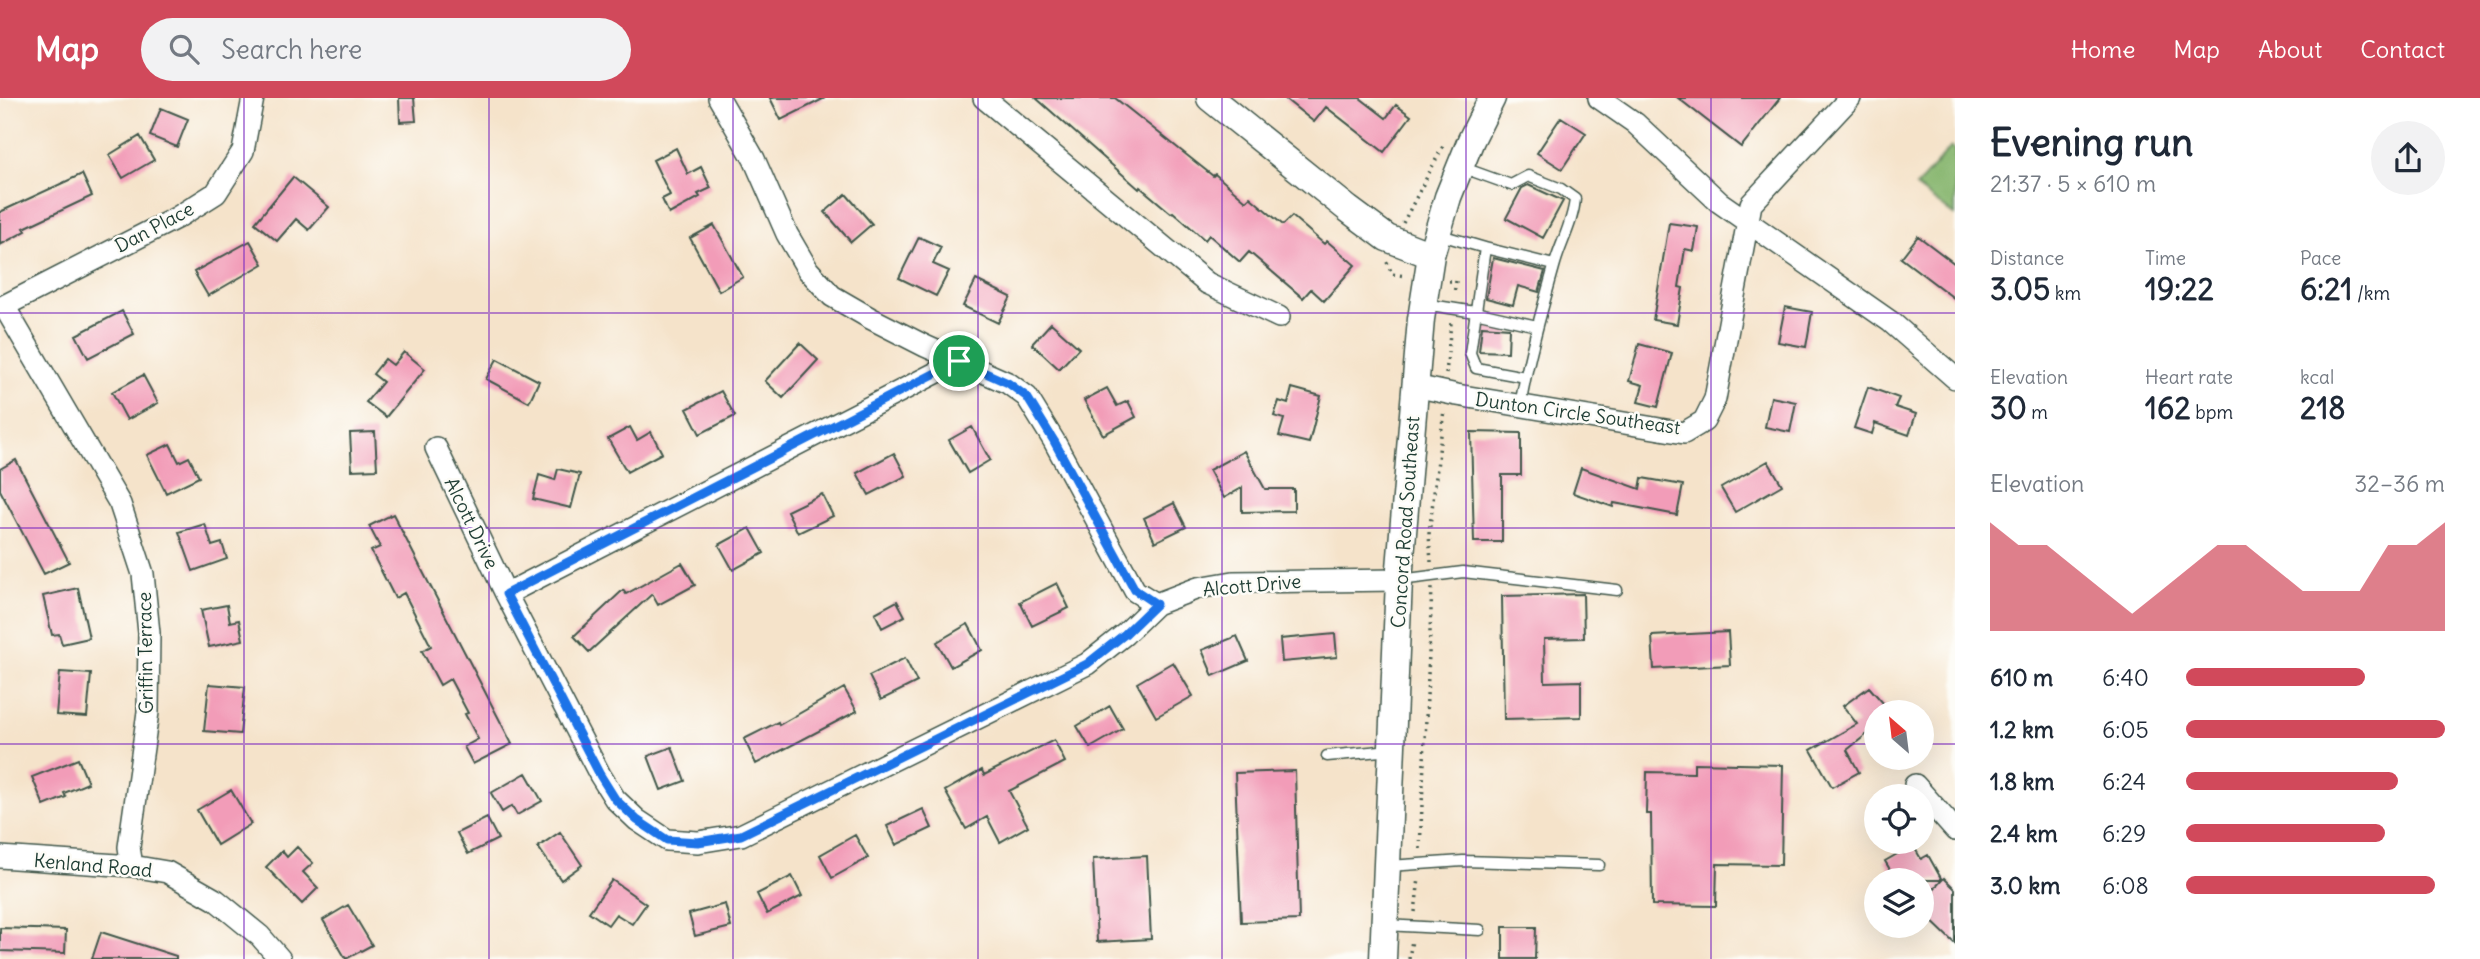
<!DOCTYPE html>
<html lang="en">
<head>
<meta charset="utf-8">
<style>
  body { margin:0; font-family:Delius,sans-serif; background:#f2f2f3; color:#1f2937; height:100vh; display:flex; flex-direction:column; font-size:26px; white-space:nowrap }
  * { box-sizing:border-box; margin:0 }
  p { font-size:23px; color:#747a83 }
  .icon { flex:none; width:38px; height:38px; fill:none; stroke:currentColor; stroke-width:2; stroke-linecap:round; stroke-linejoin:round }
  .map { position:relative; flex:1; overflow:hidden }
  .side { display:flex; flex-direction:column; background:#fff; width:525px }
  .side>* { flex:none }
  .needle { width:46px; rotate:332deg }
  .tools { position:absolute; left:1864px; top:602px; display:grid; gap:14px }
  .tools a { display:grid; place-items:center; width:70px; height:70px; border-radius:50%; background:#fff; box-shadow:0 7px 28px #0002; font-size:35px }
  .pin { position:absolute; display:grid; place-items:center; width:60px; height:60px; color:#fff; margin:-30px; border:4px solid #fff; border-radius:50%; box-shadow:0 2px 7px #0007 }
  .round { display:grid; place-items:center; flex:none; width:74px; height:74px; border-radius:37px; background:#f2f2f3 }
  .overview { display:flex; align-items:center; justify-content:space-between; height:119px; padding:0 35px }
  h1 { font-size:38px; font-weight:800; line-height:52px }
  .stats { display:grid; grid-template-columns:repeat(3,1fr); gap:10px; height:119px; padding:7px 35px }
  .stats div { display:grid; align-content:center }
  .stats b { font-size:30px; font-weight:800 }
  .stats small { font-size:19px; font-weight:400 }
  .stats p { font-size:19px }
  .chart { height:196px; padding:14px 35px }
  .chart p { display:flex; justify-content:space-between }
  .chart svg { width:100%; height:126px; margin-top:7px; fill:#d1495b; opacity:.7 }
  ul { padding:0 35px; list-style:none; font-size:23px }
  li { display:grid; grid-template-columns:112px 84px 1fr; align-items:center; height:52px }
  li i { height:18px; border-radius:9px; background:#d1495b }
  header { display:flex; align-items:center; gap:42px; box-sizing:border-box; height:98px; padding:0 35px; background:#d1495b; color:#fff }
  header strong { font-size:33px }
  nav { display:flex; gap:38px; margin-inline-start:auto; font-size:24px }
  .search { width:490px; height:63px; background:#f2f2f3; display:flex; align-items:center; gap:18px; box-sizing:border-box; padding:0 24px; border-radius:38px; color:#747a83; font-size:26px }
  main { display:flex; flex:1; min-height:0 }
  .map>svg:first-child { display:block }
</style>
</head>
<body>
<header>
<strong>Map</strong>
<div class="search"><svg class="icon" aria-label="search" viewBox="0 0 24 24"><circle cx="10" cy="10" r="6"/><path d="M15 15l6 6"/></svg>Search here</div>
<nav><a>Home</a><a>Map</a><a>About</a><a>Contact</a></nav>
</header>
<main>
<div class="map">
<svg width="1955" height="861" viewBox="0 0 1955 861">
  <rect width="100%" height="100%" fill="#fdfcf7"/>
  <filter id="ink" filterUnits="userSpaceOnUse"><feTurbulence type="fractalNoise" baseFrequency=".0143" numOctaves="2"/><feDisplacementMap in="SourceGraphic" scale="14" xChannelSelector="R" yChannelSelector="G"/><feConvolveMatrix kernelMatrix="1 2 1 2 8 2 1 2 1" color-interpolation-filters="sRGB"/></filter>
  <filter id="wash" filterUnits="userSpaceOnUse"><feTurbulence type="fractalNoise" baseFrequency=".00686" numOctaves="4" result="noise"/><feDisplacementMap in="SourceGraphic" scale="28" xChannelSelector="R" yChannelSelector="G"/><feGaussianBlur stdDeviation="1.57" result="paint"/><feColorMatrix in="noise" values="0 0 0 0 0 0 0 0 0 0 0 0 0 0 0 0 0 1.4 0 .05"/><feComposite in="paint" operator="in"/></filter>
  <g filter="url(#wash)">
    <rect width="100%" height="100%" fill="#f5e3ca"/>
    <!-- forest -->
    <path fill="#8ab872" stroke="#547a53" stroke-width="2" d="M1951,49L1955,52V118L1916,89Z"/>
    <g id="blocks">
      <!-- building -->
      <path fill="#f29cb8" d="M399,0H414L416,23L400,24Z
        M770,0H825L781,22Z
        M1036,0H1115L1213,78L1215,76L1246,103L1250,99L1283,127L1292,118L1324,146L1327,143L1355,167L1324,203L1311,191L1303,200L1249,154L1240,164L1209,137L1205,142L1173,114L1171,115L1140,89L1139,91Z
        M1284,0H1360L1386,20L1396,7L1411,18L1384,54L1326,9L1314,24Z
        M1678,0H1780L1741,49Z
        M161,10L188,21L177,49L150,38Z
        M1561,19L1586,35L1562,71L1537,55Z
        M140,38L154,62L123,80L109,57Z
        M676,50L688,76L701,69L711,90L698,96L700,99L669,116L662,101L670,97L653,62Z
        M82,76L92,98L24,130L26,133L0,147V114Z
        M293,79L329,109L309,132L296,121L277,143L255,125Z
        M1528,87L1563,103L1543,140L1506,120L1522,90Z
        M846,96L872,126L851,144L825,114Z
        M1669,125L1698,129L1694,153L1685,151L1679,189L1683,190L1677,226L1653,222Z
        M714,127L743,179L719,193L690,140Z
        M1918,138L1955,166V201L1901,160Z
        M919,139L941,149L933,166L949,173L936,198L899,180Z
        M250,143L263,166L208,198L194,174Z
        M1493,160L1545,173L1539,194L1518,188L1513,207L1486,200Z
        M976,182L1011,199L998,225L963,208Z
        M1785,209L1812,214L1806,249L1778,244Z
        M122,213L134,236L88,260L76,237Z
        M1051,225L1079,250L1059,271L1032,246Z
        M1482,228L1509,230L1508,254L1479,253Z
        M800,245L818,262L783,300L765,283Z
        M1639,246L1672,255L1658,309L1638,304L1643,287L1629,283Z
        M404,254L425,271L386,319L366,304L383,284L373,276L385,261L393,267Z
        M497,261L539,283L529,304L486,281Z
        M143,277L158,305L127,322L112,294Z
        M1868,289L1899,300L1895,309L1916,316L1909,337L1875,325L1872,336L1854,330Z
        M1107,290L1117,308L1128,303L1136,319L1103,337L1084,302Z
        M1292,290L1321,298L1309,345L1279,338L1284,321L1274,318L1279,303L1288,306Z
        M721,293L735,318L700,336L687,311Z
        M1771,299L1796,304L1790,334L1765,329Z
        M630,329L637,342L651,334L662,355L627,374L608,341Z
        M972,329L990,362L968,375L949,342Z
        M375,334L377,371L352,372L350,335Z
        M1471,334L1521,335V377H1502V444H1474Z
        M170,346L179,364L189,359L199,379L166,395L147,357Z
        M1244,353L1265,391H1294V413L1242,414V390L1224,400L1209,372Z
        M894,355L906,378L869,397L857,375Z
        M16,362L69,464L44,476L0,392V371Z
        M1768,363L1782,387L1735,414L1721,390Z
        M1581,370L1640,391L1642,380L1683,387L1677,417L1614,405L1613,409L1573,395Z
        M558,371L580,376L571,410L533,401L539,377L555,382Z
        M822,396L833,418L798,435L787,413Z
        M1174,405L1186,429L1155,444L1144,420Z
        M393,416L512,646L473,666L464,649L478,641L465,616L468,615L450,581L440,587L422,553L431,548L404,495L395,500L371,453L380,449L369,428Z
        M205,426L212,448L222,445L227,461L193,473L179,434Z
        M750,430L764,455L733,472L719,447Z
        M682,465L695,487L658,507L652,496L589,554L574,538L623,492L626,496Z
        M1057,485L1069,510L1032,528L1020,504Z
        M78,490L89,540L62,546L59,536L52,537L43,498Z
        M1583,496L1584,540L1544,541L1545,584L1581,583V619L1504,621L1502,498Z
        M897,503L905,518L882,530L875,515Z
        M227,507L230,524L239,522L243,542L209,549L201,512Z
        M968,526L982,552L951,569L937,544Z
        M1728,534L1730,567L1654,571L1652,538Z
        M1335,536L1337,559L1282,564L1280,541Z
        M1237,538L1248,563L1213,578L1202,552Z
        M905,560L917,584L881,602L869,578Z
        M1173,564L1193,598L1156,619L1137,585Z
        M60,574L91,576L87,619L56,617Z
        M209,586L245,589L240,636L204,633Z
        M1869,589L1891,614H1876V629L1847,652L1859,674L1832,689L1811,652L1857,626L1843,608Z
        M844,590L857,613L756,666L744,641L778,624L779,627Z
        M1110,608L1123,631L1090,650L1077,628Z
        M1054,642L1065,664L1009,693L1028,728L1000,744L987,719L966,731L945,693L982,672L984,677Z
        M672,649L685,683L661,692L648,658Z
        M78,661L88,685L64,695L66,699L44,708L32,679Z
        M1694,665L1783,667L1781,767L1717,766L1716,808L1652,807L1651,716H1646L1647,674L1694,675Z
        M1295,673L1299,822L1241,824L1235,675Z
        M526,675L542,703L517,717L512,708L502,714L491,695Z
        M231,692L251,726L217,747L197,712Z
        M923,711L932,730L896,747L887,728Z
        M487,720L498,741L468,756L457,735Z
        M560,734L582,767L561,782L538,749Z
        M855,737L868,760L832,780L820,757Z
        M1913,747L1921,761L1928,757L1942,782L1944,780L1955,791V846L1922,814V804L1942,782H1896L1885,763Z
        M297,749L313,765L303,774L318,790L302,806L266,769L282,753L287,759Z
        M1147,758L1151,841L1097,844L1093,761Z
        M792,778L802,798L767,816L757,796Z
        M612,782L646,806L632,826L616,816L608,827L589,814Z
        M725,806L731,829L695,838L689,816Z
        M348,807L372,847L346,861L323,822Z
        M1503,829H1536L1535,861H1503Z
        M0,830L66,832L65,855L0,853Z
        M101,834L176,858V861H92Z"/>
    </g>
  </g>
  <g filter="url(#ink)">
    <use href="#blocks" fill-opacity="0" stroke="#3f564a" stroke-width="2"/>
    <g fill="none" stroke-linecap="round" stroke-linejoin="round">
      <defs>
        <path id="service" d="M1461,69L1511,87L1528,78L1561,91L1575,101C1573,125 1560,146 1554,169C1541,215 1528,261 1520,308
          M1437,136L1485,150L1470,255L1476,270L1525,279
          M1485,150L1554,167
          M1424,206L1475,214L1537,228
          M1400,482L1463,474L1617,492
          M1327,658L1391,652
          M1389,768L1463,763L1599,767
          M1385,827L1480,832"/>
        <path id="minor" d="M719,0L754,61L787,136L808,172L832,198L870,220L925,248L1008,285L1027,299L1054,343L1135,493L1156,506
          M984,0L1207,185L1279,219
          M1599,0L1635,25L1719,104L1891,224L1955,280
          M4,208L120,406L143,476L149,535L148,614L129,749L132,768
          M0,210L178,119L216,95L243,53L253,0
          M1415,288L1457,297L1684,335L1704,323L1715,301L1751,106L1850,0
          M436,350L506,496L600,677L615,701L637,722L667,742L698,744L741,737L1087,566L1125,536L1156,506L1198,490L1233,484L1399,482
          M506,496L959,263
          M1915,687L1955,732
          M0,759L132,768L167,774L216,802L260,838L280,861"/>
        <path id="tertiary" d="M1210,0L1348,111L1387,140L1431,157
          M1383,861L1399,482L1421,221L1431,157L1448,99L1471,42L1492,0"/>
      </defs>
      <!-- service casing -->
      <use href="#service" stroke="#3f564a" stroke-width="13"/>
      <!-- minor casing -->
      <use href="#minor" stroke="#3f564a" stroke-width="24"/>
      <!-- tertiary casing -->
      <use href="#tertiary" stroke="#3f564a" stroke-width="29"/>
      <!-- path -->
      <path stroke="#3f564a" stroke-width="3.5" stroke-dasharray="2 5" stroke-linecap="butt" d="M1403,125L1443,48
        M1387,164L1392,176L1406,178
        M1449,183H1456L1454,196
        M1446,276L1451,225
        M1431,464L1429,436L1444,312
        M1420,751L1432,490
        M1415,814L1419,780
        M1409,861L1412,842"/>
      <!-- service -->
      <use href="#service" stroke="#fff" stroke-width="10"/>
      <!-- minor -->
      <use href="#minor" stroke="#fff" stroke-width="21"/>
      <!-- tertiary -->
      <use href="#tertiary" stroke="#fff" stroke-width="26"/>
    </g>
  </g>
  <g fill="none" stroke-linecap="round" stroke-linejoin="round" filter="url(#ink)">
    <defs>
      <path id="route" d="M959,263L1008,285L1027,299L1054,343L1135,492L1156,506L1125,536L1087,566L741,737L698,744L667,742L637,722L615,701L600,677L506,496Z"/>
    </defs>
    <!-- route casing -->
    <use href="#route" stroke="#fff" stroke-width="14"/>
    <!-- route -->
    <use href="#route" stroke="#1a73e8" stroke-width="9"/>
  </g>
  <!-- grid -->
  <path fill="none" stroke="#7b2cbf" stroke-width="2" stroke-opacity="0.55" d="M244,0V861M489,0V861M733,0V861M978,0V861M1222,0V861M1466,0V861M1711,0V861M0,215H1955M0,430H1955M0,646H1876M1922,646H1955"/>
  <g text-anchor="middle" dominant-baseline="central" stroke-width="5" stroke-linejoin="round" paint-order="stroke">
    <!-- street labels -->
    <g font-size="19" fill="#1f3d34" stroke="#fdfcf7">
      <text transform="translate(154 129) rotate(-28)">Dan Place</text>
      <text transform="translate(1578 315) rotate(8)">Dunton Circle Southeast</text>
      <text transform="translate(1405 424) rotate(-86)">Concord Road Southeast</text>
      <text transform="translate(472 425) rotate(64)">Alcott Drive</text>
      <text transform="translate(1252 487) rotate(-5)">Alcott Drive</text>
      <text transform="translate(145 555) rotate(-91)">Griffin Terrace</text>
      <text transform="translate(93 767) rotate(5)">Kenland Road</text>
    </g>
  </g>
</svg>
<div class="tools">
<a><svg class="needle" viewBox="-14 -14 28 28"><path d="M0-13l5 13h-10z" fill="#e53935"/><path d="M0 13l5-13h-10z" fill="#747a83"/></svg></a>
<a><svg class="icon" aria-label="locate" viewBox="0 0 24 24"><circle cx="12" cy="12" r="6"/><path d="M12 2v4M12 18v4M2 12h4M18 12h4"/></svg></a>
<a><svg class="icon" aria-label="layers" viewBox="0 0 24 24"><path d="M12 4l9 5-9 5-9-5zM3 14l9 5 9-5"/></svg></a>
</div>
<div class="pin" style="left:959px;top:263px;background:#1e9e55"><svg class="icon" aria-label="arrive" viewBox="0 0 24 24"><path d="M6 21V4h12l-3 4 3 4H6"/></svg></div>
</div>
<section class="side">
<div class="overview"><div><h1>Evening run</h1><p>21:37 · 5 × 610 m</p></div><a class="round"><svg class="icon" aria-label="share" viewBox="0 0 24 24"><path d="M12 15V3M7 8l5-5 5 5M5 13v7h14v-7"/></svg></a></div>
<div class="stats">
<div><p>Distance</p><b>3.05<small> km</small></b></div>
<div><p>Time</p><b>19:22</b></div>
<div><p>Pace</p><b>6:21<small> /km</small></b></div>
</div>
<div class="stats">
<div><p>Elevation</p><b>30<small> m</small></b></div>
<div><p>Heart rate</p><b>162<small> bpm</small></b></div>
<div><p>kcal</p><b>218</b></div>
</div>
<div class="chart"><p><span>Elevation</span>32–36 m</p>
<svg viewBox="0 0 160 44" preserveAspectRatio="none"><path d="M0 44V6L10 14L20 14L30 22L40 30L50 38L60 30L70 22L80 14L90 14L100 22L110 30L120 30L130 30L140 14L150 14L160 6V44z"/></svg>
</div>
<ul>
<li><b>610 m</b>6:40<i style="width:69%"></i></li>
<li><b>1.2 km</b>6:05<i style="width:100%"></i></li>
<li><b>1.8 km</b>6:24<i style="width:82%"></i></li>
<li><b>2.4 km</b>6:29<i style="width:77%"></i></li>
<li><b>3.0 km</b>6:08<i style="width:96%"></i></li>
</ul>
</section>
</main>
</body>
</html>
